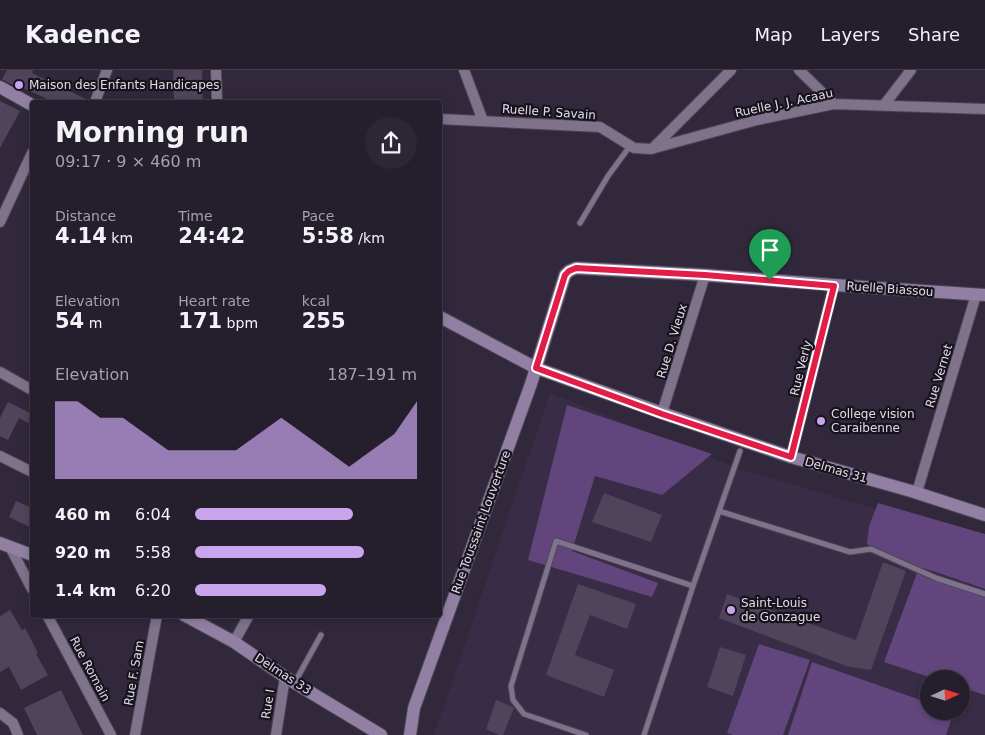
<!DOCTYPE html>
<html lang="en">
<head>
<meta charset="utf-8">
<style>
  body { margin:0; font-family:"DejaVu Sans",sans-serif; background:#2d2735; color:#f1f3f6; height:100vh; display:flex; flex-direction:column; font-size:19px; white-space:nowrap }
  * { box-sizing:border-box; margin:0 }
  p { font-size:16px; color:#a3a2aa }
  .icon { flex:none; width:28px; height:28px; fill:none; stroke:currentColor; stroke-width:2; stroke-linecap:round; stroke-linejoin:round }
  .map { position:relative; flex:1; overflow:hidden }
  .panel { position:absolute; left:30px; top:30px; width:412px; height:518px; display:flex; flex-direction:column; background:#251e2d; border-radius:5px; box-shadow:0 2px 8px #0003,0 0 0 1px #423c49 }
  .panel>* { flex:none }
  .needle { width:32px; rotate:86deg }
  .tools { position:absolute; left:920px; top:600px; display:grid; gap:10px }
  .tools a { display:grid; place-items:center; width:50px; height:50px; border-radius:50%; background:#251e2d; box-shadow:0 2px 8px #0003,0 0 0 1px #423c49; font-size:25px }
  .pin { position:absolute; display:grid; place-items:center; width:42px; height:42px; color:#fff; margin:-51px -21px; border-radius:50% 50% 50% 0; rotate:-45deg; box-shadow:0 0 5px #0007 }
  .pin .icon { rotate:45deg }
  .round { display:grid; place-items:center; flex:none; width:52px; height:52px; border-radius:26px; background:#2d2735 }
  .summary { display:flex; align-items:center; justify-content:space-between; height:85px; padding:0 25px }
  h1 { font-size:28px; font-weight:600; line-height:38px }
  .metrics { display:grid; grid-template-columns:repeat(3,1fr); gap:8px; height:85px; padding:5px 25px }
  .metrics div { display:grid; align-content:center }
  .metrics b { font-size:21px; font-weight:600 }
  .metrics small { font-size:14px; font-weight:400 }
  .metrics p { font-size:14px }
  .chart { height:140px; padding:10px 25px }
  .chart p { display:flex; justify-content:space-between }
  .chart svg { width:100%; height:90px; margin-top:5px; fill:#c9a5ee; opacity:.7 }
  ul { padding:0 25px; list-style:none; font-size:16px }
  li { display:grid; grid-template-columns:80px 60px 1fr; align-items:center; height:38px }
  li i { height:12px; border-radius:6px; background:#c9a5ee }
  header { display:flex; align-items:center; gap:30px; box-sizing:border-box; height:70px; padding:0 25px; background:#251e2d; border-bottom:1px solid #423c49 }
  header strong { font-size:24px }
  nav { display:flex; gap:28px; margin-inline-start:auto; font-size:18px }
  .map>svg:first-child { display:block }
</style>
</head>
<body>
<header>
<strong>Kadence</strong>
<nav><a>Map</a><a>Layers</a><a>Share</a></nav>
</header>
<div class="map">
<svg width="985" height="665" viewBox="0 0 985 665">
  <rect width="100%" height="100%" fill="#31283c"/>
  <!-- built -->
  <path fill="#392c47" fill-rule="evenodd" d="M550,323L740,399L985,471V665H434ZM929,609H961V641H929Z"/>
  <!-- green -->
  <path fill="#62467d" d="M917,503L985,525V625L961,617V609H935L884,592Z
    M812,592L929,633V641L954,642L946,665H788Z"/>
  <!-- forest -->
  <path fill="#61457c" d="M567,335L712,384L662,425L595,406L572,481L658,513L652,527L528,490Z
    M878,433L985,464V519L936,502L890,489L867,474L869,456Z
    M759,574L810,590L783,665H733L727,663Z"/>
  <!-- building -->
  <path fill="#4f445b" d="M7,0H33L32,3L88,30V32H54L23,18L22,20L2,9Z
    M173,0H202L203,32H174Z
    M0,31L20,41L0,78Z
    M8,332L32,344V355L19,348L8,370L0,366V348Z
    M604,423L662,445L651,472L592,452Z
    M16,431L32,438V458L9,447Z
    M883,492L906,501L871,600L846,596L719,548L727,524L856,570Z
    M578,514L636,534L627,559L590,545L575,585L614,600L604,627L546,605Z
    M10,540L22,560L25,558L38,583L36,584L48,605L21,620L9,597L0,602V546Z
    M720,577L746,585L733,626L707,617Z
    M61,620L83,665H37L24,638Z
    M496,630L513,637L514,638L503,665H499L486,659Z"/>
  <g fill="none" stroke-linecap="round" stroke-linejoin="round">
    <defs>
      <path id="lane" d="M580,153L608,106L630,76
        M719,441L850,482L871,479L936,508L985,524
        M295,612L321,565
        M586,665L524,644L513,630L511,616L556,471L693,516
        M644,665L693,516L740,381"/>
      <path id="street" d="M216,0L217,32
        M464,0L483,51
        M799,0L834,34
        M95,32L107,0
        M884,35L911,0
        M440,49L600,57L634,78L651,79L757,50L834,34L985,39
        M652,79L731,0
        M0,152L32,83
        M0,302L32,320
        M662,343L705,205
        M0,386L32,402
        M791,387L834,215
        M917,422L976,225
        M10,477L32,519
        M47,545L111,665
        M234,572L249,545
        M0,643L13,653L18,665
        M135,665L157,545
        M276,665L285,607"/>
      <path id="secondary" d="M0,17L32,35
        M440,247L536,298L662,343L791,387L911,421L985,445
        M0,473L32,485
        M184,545L234,572L285,607L381,665
        M410,665L414,638L531,314L565,205L569,201L576,198L705,205L834,215L985,225"/>
    </defs>
    <!-- lane casing -->
    <use href="#lane" stroke="#4d4556" stroke-width="7"/>
    <!-- street casing -->
    <use href="#street" stroke="#4d4556" stroke-width="12"/>
    <!-- secondary casing -->
    <use href="#secondary" stroke="#4d4556" stroke-width="14"/>
    <!-- lane -->
    <use href="#lane" stroke="#7e738b" stroke-width="5"/>
    <!-- street -->
    <use href="#street" stroke="#7e738b" stroke-width="10"/>
    <!-- secondary -->
    <use href="#secondary" stroke="#9180a4" stroke-width="12"/>
  </g>
  <g fill="none" stroke-linecap="round" stroke-linejoin="round">
    <defs>
      <path id="route" d="M576,198L705,205L834,216L791,387L662,344L536,298L565,205L569,201Z"/>
    </defs>
    <!-- route casing -->
    <use href="#route" stroke="#fff" stroke-width="10"/>
    <!-- route -->
    <use href="#route" stroke="#e11d48" stroke-width="6"/>
  </g>
  <!-- markers -->
  <g fill="#c9a5ee" stroke="#17131c" stroke-width="2">
    <circle cx="19" cy="15" r="5"/>
    <circle cx="821" cy="351" r="5"/>
    <circle cx="731" cy="540" r="5"/>
  </g>
  <g text-anchor="middle" dominant-baseline="central" stroke-width="4.5" stroke-linejoin="round" paint-order="stroke">
    <!-- poi labels -->
    <g font-size="12" fill="#e0dae8" stroke="#17131c" text-anchor="start">
      <text x="29" y="15">Maison des Enfants Handicapes</text>
      <text x="831" y="344">College vision<tspan x="831" dy="14">Caraibenne</tspan></text>
      <text x="741" y="533">Saint-Louis<tspan x="741" dy="14">de Gonzague</tspan></text>
    </g>
    <!-- street labels -->
    <g font-size="12" fill="#e0dae8" stroke="#17131c">
      <text transform="translate(784 33) rotate(-12)">Ruelle J. J. Acaau</text>
      <text transform="translate(549 42) rotate(4)">Ruelle P. Savain</text>
      <text transform="translate(890 219) rotate(4)">Ruelle Biassou</text>
      <text transform="translate(672 271) rotate(-73)">Rue D. Vieux</text>
      <text transform="translate(801 298) rotate(-76)">Rue Verly</text>
      <text transform="translate(939 306) rotate(-73)">Rue Vernet</text>
      <text transform="translate(836 400) rotate(16)">Delmas 31</text>
      <text transform="translate(481 452) rotate(-70)">Rue Toussaint Louverture</text>
      <text transform="translate(90 599) rotate(62)">Rue Romain</text>
      <text transform="translate(134 603) rotate(-80)">Rue F. Sam</text>
      <text transform="translate(283 604) rotate(33)">Delmas 33</text>
      <text transform="translate(268 634) rotate(-81)">Rue I</text>
    </g>
  </g>
</svg>
<div class="tools">
<a><svg class="needle" viewBox="-14 -14 28 28"><path d="M0-13l5 13h-10z" fill="#e53935"/><path d="M0 13l5-13h-10z" fill="#a3a2aa"/></svg></a>
</div>
<div class="pin" style="left:770px;top:210px;background:#1e9e55"><svg class="icon" aria-label="arrive" viewBox="0 0 24 24"><path d="M6 21V4h12l-3 4 3 4H6"/></svg></div>
<section class="panel">
<div class="summary"><div><h1>Morning run</h1><p>09:17 · 9 × 460 m</p></div><a class="round"><svg class="icon" aria-label="share" viewBox="0 0 24 24"><path d="M12 15V3M7 8l5-5 5 5M5 13v7h14v-7"/></svg></a></div>
<div class="metrics">
<div><p>Distance</p><b>4.14<small> km</small></b></div>
<div><p>Time</p><b>24:42</b></div>
<div><p>Pace</p><b>5:58<small> /km</small></b></div>
</div>
<div class="metrics">
<div><p>Elevation</p><b>54<small> m</small></b></div>
<div><p>Heart rate</p><b>171<small> bpm</small></b></div>
<div><p>kcal</p><b>255</b></div>
</div>
<div class="chart"><p><span>Elevation</span>187–191 m</p>
<svg viewBox="0 0 160 44" preserveAspectRatio="none"><path d="M0 44V6L10 6L20 14L30 14L40 22L50 30L60 30L70 30L80 30L90 22L100 14L110 22L120 30L130 38L140 30L150 22L160 6V44z"/></svg>
</div>
<ul>
<li><b>460 m</b>6:04<i style="width:71%"></i></li>
<li><b>920 m</b>5:58<i style="width:76%"></i></li>
<li><b>1.4 km</b>6:20<i style="width:59%"></i></li>
</ul>
</section>
</div>
</body>
</html>
